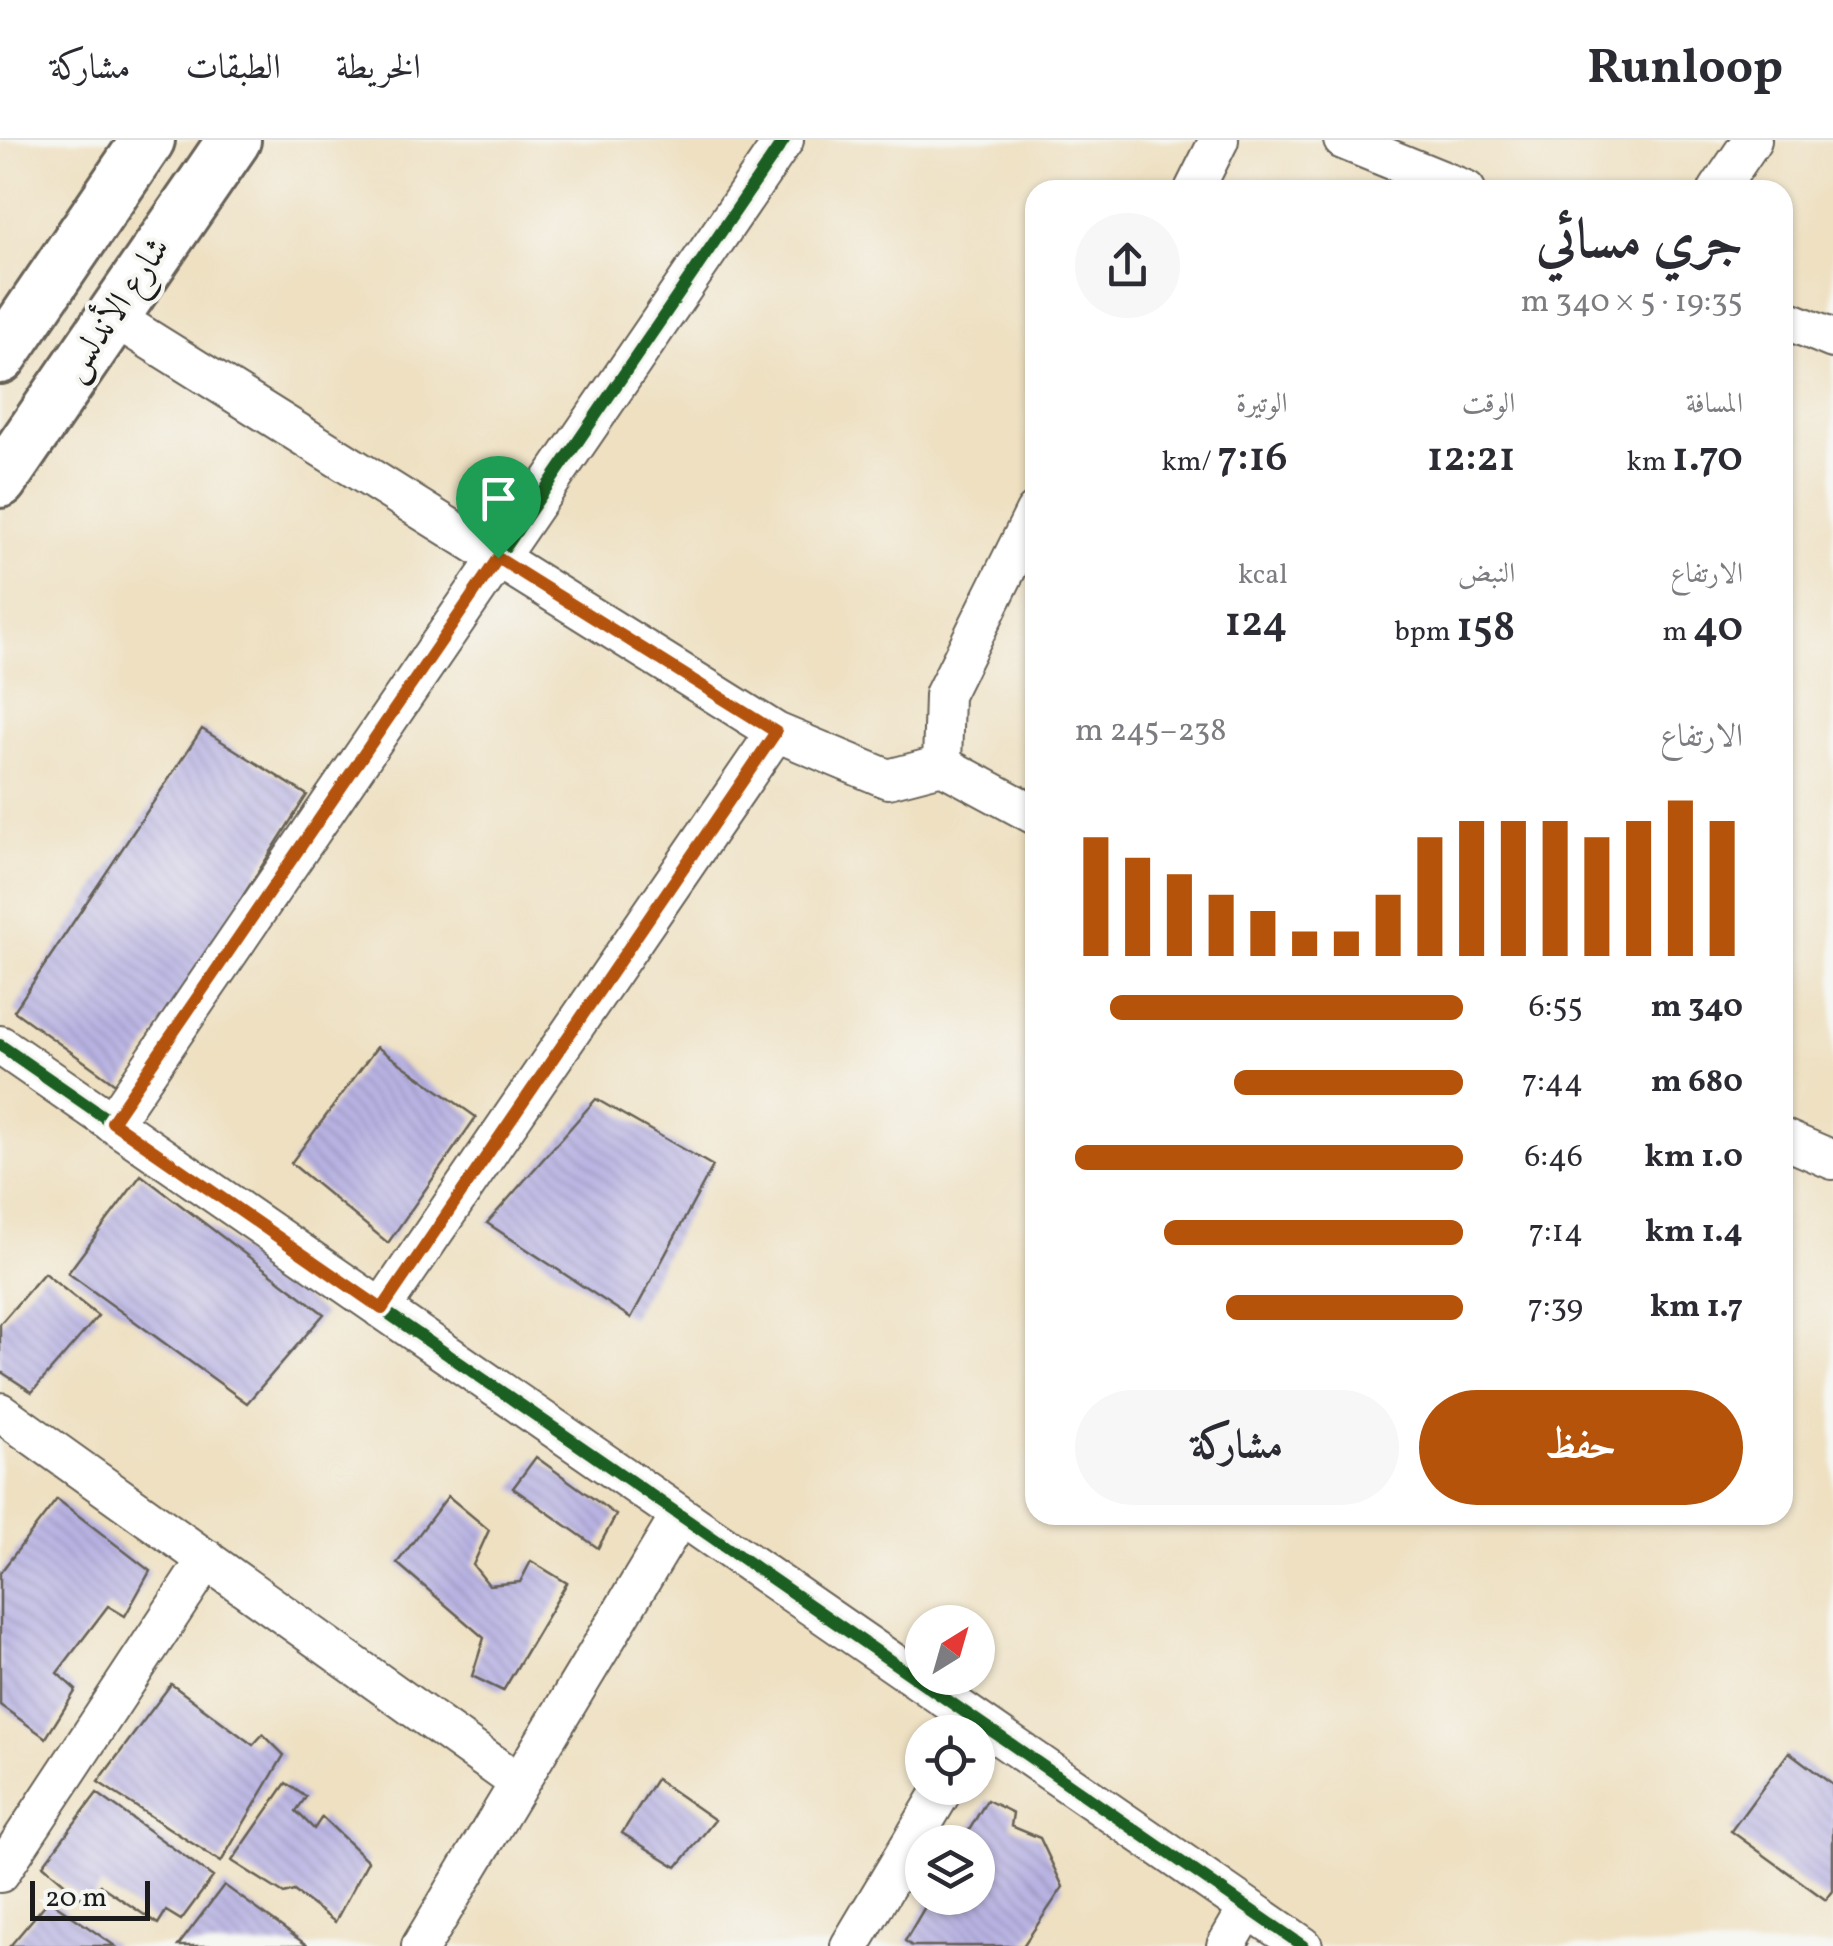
<!DOCTYPE html>
<html lang="ar">
<head>
<meta charset="utf-8">
<style>
  body { margin:0; font-family:Vollkorn,Amiri,serif; background:#f7f7f7; color:#2b2b33; direction:rtl; height:100vh; display:flex; flex-direction:column; font-size:38px; white-space:nowrap }
  * { box-sizing:border-box; margin:0 }
  p { font-size:32px; color:#7c7c81 }
  .icon { flex:none; width:55px; height:55px; fill:none; stroke:currentColor; stroke-width:2; stroke-linecap:round; stroke-linejoin:round }
  .map { position:relative; flex:1; overflow:hidden; direction:ltr }
  .panel { position:absolute; left:1025px; top:40px; width:768px; height:1345px; display:flex; flex-direction:column; background:#fff; border-radius:30px; box-shadow:0 2px 8px #0004; direction:rtl }
  .panel>* { flex:none }
  .needle { width:65px; rotate:37deg }
  .fabs { position:absolute; left:905px; top:1465px; display:grid; gap:20px }
  .fabs a { display:grid; place-items:center; width:90px; height:90px; border-radius:50%; background:#fff; box-shadow:0 2px 8px #0004; font-size:50px }
  .scale { position:absolute; left:30px; bottom:25px; width:120px; box-sizing:border-box; padding-left:10px; border:5px solid #1c1c1c; border-top:0; font-size:28px; line-height:35px; white-space:nowrap; color:#1c1c1c; -webkit-text-stroke:8px #f6f6f2; paint-order:stroke }
  .pin { position:absolute; display:grid; place-items:center; width:85px; height:85px; color:#fff; margin:-102px -42px; border-radius:50% 50% 50% 0; rotate:-45deg; box-shadow:0 0 10px #0007 }
  .pin .icon { rotate:45deg }
  .round { display:grid; place-items:center; flex:none; width:105px; height:105px; border-radius:52px; background:#f7f7f7 }
  .summary { display:flex; align-items:center; justify-content:space-between; height:170px; padding:0 50px }
  h1 { font-size:55px; font-weight:600; line-height:75px }
  .figures { display:grid; grid-template-columns:repeat(3,1fr); gap:15px; height:170px; padding:10px 50px }
  .figures div { display:grid; align-content:center }
  .figures b { font-size:42px; font-weight:600 }
  .figures small { font-size:28px; font-weight:400 }
  .figures p { font-size:28px }
  .chart { height:280px; padding:20px 50px }
  .chart p { display:flex; justify-content:space-between }
  .chart svg { width:100%; height:180px; margin-top:10px; stroke:#b45309; stroke-width:6 }
  .cta { display:flex; gap:20px; margin-top:auto; padding:20px 50px }
  .cta a { flex:1; height:115px; border-radius:60px; background:#b45309; color:#fff; font-size:40px; font-weight:600; line-height:115px; text-align:center }
  .cta a+a { background:#f7f7f7; color:#2b2b33 }
  ul { padding:0 50px; list-style:none; font-size:32px }
  li { display:grid; grid-template-columns:160px 120px 1fr; align-items:center; height:75px }
  li i { height:25px; border-radius:12px; background:#b45309 }
  header { display:flex; align-items:center; gap:60px; box-sizing:border-box; height:140px; padding:0 50px; background:#fff; border-bottom:2px solid #e1e1e2 }
  header strong { font-size:48px }
  nav { display:flex; gap:55px; margin-inline-start:auto; font-size:35px }
  .map>svg:first-child { display:block }
</style>
</head>
<body>
<header>
<strong>Runloop</strong>
<nav><a>الخريطة</a><a>الطبقات</a><a>مشاركة</a></nav>
</header>
<div class="map">
<svg width="1833" height="1806" viewBox="0 0 1833 1806">
  <defs>
    <pattern id="building-back-hatch" width="6" height="6" patternUnits="userSpaceOnUse" patternTransform="scale(2.5)"><rect width="6" height="6" fill="#b8b2e2"/><path d="M-1 5l2 2M0 0l6 6M5-1l2 2" fill="none" stroke="#9e98c1"/></pattern>
  </defs>
  <rect width="100%" height="100%" fill="#f6f6f2"/>
  <filter id="ink" filterUnits="userSpaceOnUse"><feTurbulence type="fractalNoise" baseFrequency=".01" numOctaves="2"/><feDisplacementMap in="SourceGraphic" scale="20" xChannelSelector="R" yChannelSelector="G"/><feConvolveMatrix kernelMatrix="1 2 1 2 8 2 1 2 1" color-interpolation-filters="sRGB"/></filter>
  <filter id="wash" filterUnits="userSpaceOnUse"><feTurbulence type="fractalNoise" baseFrequency=".0048" numOctaves="4" result="noise"/><feDisplacementMap in="SourceGraphic" scale="40" xChannelSelector="R" yChannelSelector="G"/><feGaussianBlur stdDeviation="2.25" result="paint"/><feColorMatrix in="noise" values="0 0 0 0 0 0 0 0 0 0 0 0 0 0 0 0 0 1.4 0 .05"/><feComposite in="paint" operator="in"/></filter>
  <g filter="url(#wash)">
    <rect width="100%" height="100%" fill="#eee0c1"/>
    <g id="blocks">
      <!-- building -->
      <path fill="url(#building-back-hatch)" d="M202,589L307,655L121,948L14,871Z
        M377,907L476,977L388,1103L291,1023Z
        M596,959L713,1026L631,1178L487,1083Z
        M141,1035L324,1174L247,1263L68,1133Z
        M44,1133L98,1176L32,1252L0,1231V1184Z
        M536,1317L616,1375L598,1408L513,1348Z
        M448,1356L489,1390L473,1425L489,1445L520,1442L531,1421L567,1443L503,1551L472,1536L484,1498L397,1423Z
        M57,1359L150,1431L125,1476L108,1466L57,1533L76,1550L46,1598L0,1565V1433Z
        M171,1544L253,1605L263,1594L284,1615L221,1722L98,1642Z
        M1789,1612L1833,1645V1751L1826,1760L1731,1691Z
        M656,1639L715,1680L677,1727L622,1693Z
        M286,1643L306,1657L296,1671L314,1689L322,1677L368,1721L335,1782L294,1751L284,1754L232,1721Z
        M97,1653L213,1737L181,1780L166,1771L158,1784L100,1745L90,1765L43,1725Z
        M987,1660L1013,1673L1011,1686L1040,1698L1063,1747L1023,1806H912L905,1801L930,1758H978V1702H962Z
        M224,1745L308,1806H178Z
        M49,1760L115,1806H10Z"/>
    </g>
  </g>
  <g filter="url(#ink)">
    <use href="#blocks" fill-opacity="0" stroke="#666156" stroke-width="2.5"/>
    <g fill="none" stroke-linecap="round" stroke-linejoin="round">
      <defs>
        <path id="minor" d="M1343,0L1466,50
          M1194,50L1219,0
          M1718,50L1752,0
          M113,177L776,592L888,639L942,625
          M1782,178L1833,199
          M1035,372L944,555L942,625L1035,675
          M0,905L1303,1806
          M112,983L784,0
          M1782,998L1833,1020
          M381,1169L776,592
          M0,1272L519,1643
          M0,1733L207,1419
          M421,1806L680,1376
          M850,1806L944,1648
          M1226,1806L1248,1768"/>
        <path id="secondary" d="M0,217L148,0
          M0,341L234,0"/>
      </defs>
      <!-- minor casing -->
      <use href="#minor" stroke="#666156" stroke-width="42"/>
      <!-- secondary casing -->
      <use href="#secondary" stroke="#666156" stroke-width="58"/>
      <!-- minor -->
      <use href="#minor" stroke="#fff" stroke-width="38"/>
      <!-- secondary -->
      <use href="#secondary" stroke="#fff" stroke-width="52"/>
      <defs>
        <path id="cycleway" d="M0,905L1303,1806
          M112,983L784,0"/>
      </defs>
      <!-- cycleway casing -->
      <use href="#cycleway" stroke="#f6f6f2" stroke-width="19"/>
      <!-- cycleway -->
      <use href="#cycleway" stroke="#1b5e20" stroke-width="12"/>
    </g>
  </g>
  <g fill="none" stroke-linecap="round" stroke-linejoin="round" filter="url(#ink)">
    <defs>
      <path id="route" d="M498,418L776,592L382,1169L112,982Z"/>
    </defs>
    <!-- route casing -->
    <use href="#route" stroke="#fff" stroke-width="20"/>
    <!-- route -->
    <use href="#route" stroke="#b45309" stroke-width="12"/>
  </g>
  <g text-anchor="middle" dominant-baseline="central" stroke-width="8" stroke-linejoin="round" paint-order="stroke">
    <!-- street labels -->
    <g font-size="35" fill="#1c1c1c" stroke="#f6f6f2">
      <text transform="translate(117 170) rotate(-56)">شارع الأندلس</text>
    </g>
  </g>
</svg>
<div class="fabs">
<a><svg class="needle" viewBox="-14 -14 28 28"><path d="M0-13l5 13h-10z" fill="#e53935"/><path d="M0 13l5-13h-10z" fill="#7c7c81"/></svg></a>
<a><svg class="icon" aria-label="locate" viewBox="0 0 24 24"><circle cx="12" cy="12" r="6"/><path d="M12 2v4M12 18v4M2 12h4M18 12h4"/></svg></a>
<a><svg class="icon" aria-label="layers" viewBox="0 0 24 24"><path d="M12 4l9 5-9 5-9-5zM3 14l9 5 9-5"/></svg></a>
</div>
<div class="scale">20 m</div>
<div class="pin" style="left:498px;top:418px;background:#1e9e55"><svg class="icon" aria-label="arrive" viewBox="0 0 24 24"><path d="M6 21V4h12l-3 4 3 4H6"/></svg></div>
<section class="panel">
<div class="summary"><div><h1>جري مسائي</h1><p>19:35 · 5 × 340 m</p></div><a class="round"><svg class="icon" aria-label="share" viewBox="0 0 24 24"><path d="M12 15V3M7 8l5-5 5 5M5 13v7h14v-7"/></svg></a></div>
<div class="figures">
<div><p>المسافة</p><b>1.70<small> km</small></b></div>
<div><p>الوقت</p><b>12:21</b></div>
<div><p>الوتيرة</p><b>7:16<small> /km</small></b></div>
</div>
<div class="figures">
<div><p>الارتفاع</p><b>40<small> m</small></b></div>
<div><p>النبض</p><b>158<small> bpm</small></b></div>
<div><p>kcal</p><b>124</b></div>
</div>
<div class="chart"><p><span>الارتفاع</span>238–245 m</p>
<svg viewBox="0 0 160 44" preserveAspectRatio="none"><path d="M5 44V15M15 44V20M25 44V24M35 44V29M45 44V33M55 44V38M65 44V38M75 44V29M85 44V15M95 44V11M105 44V11M115 44V11M125 44V15M135 44V11M145 44V6M155 44V11"/></svg>
</div>
<ul>
<li><b>340 m</b>6:55<i style="width:91%"></i></li>
<li><b>680 m</b>7:44<i style="width:59%"></i></li>
<li><b>1.0 km</b>6:46<i style="width:100%"></i></li>
<li><b>1.4 km</b>7:14<i style="width:77%"></i></li>
<li><b>1.7 km</b>7:39<i style="width:61%"></i></li>
</ul>
<div class="cta"><a>حفظ</a><a>مشاركة</a></div>
</section>
</div>
</body>
</html>
